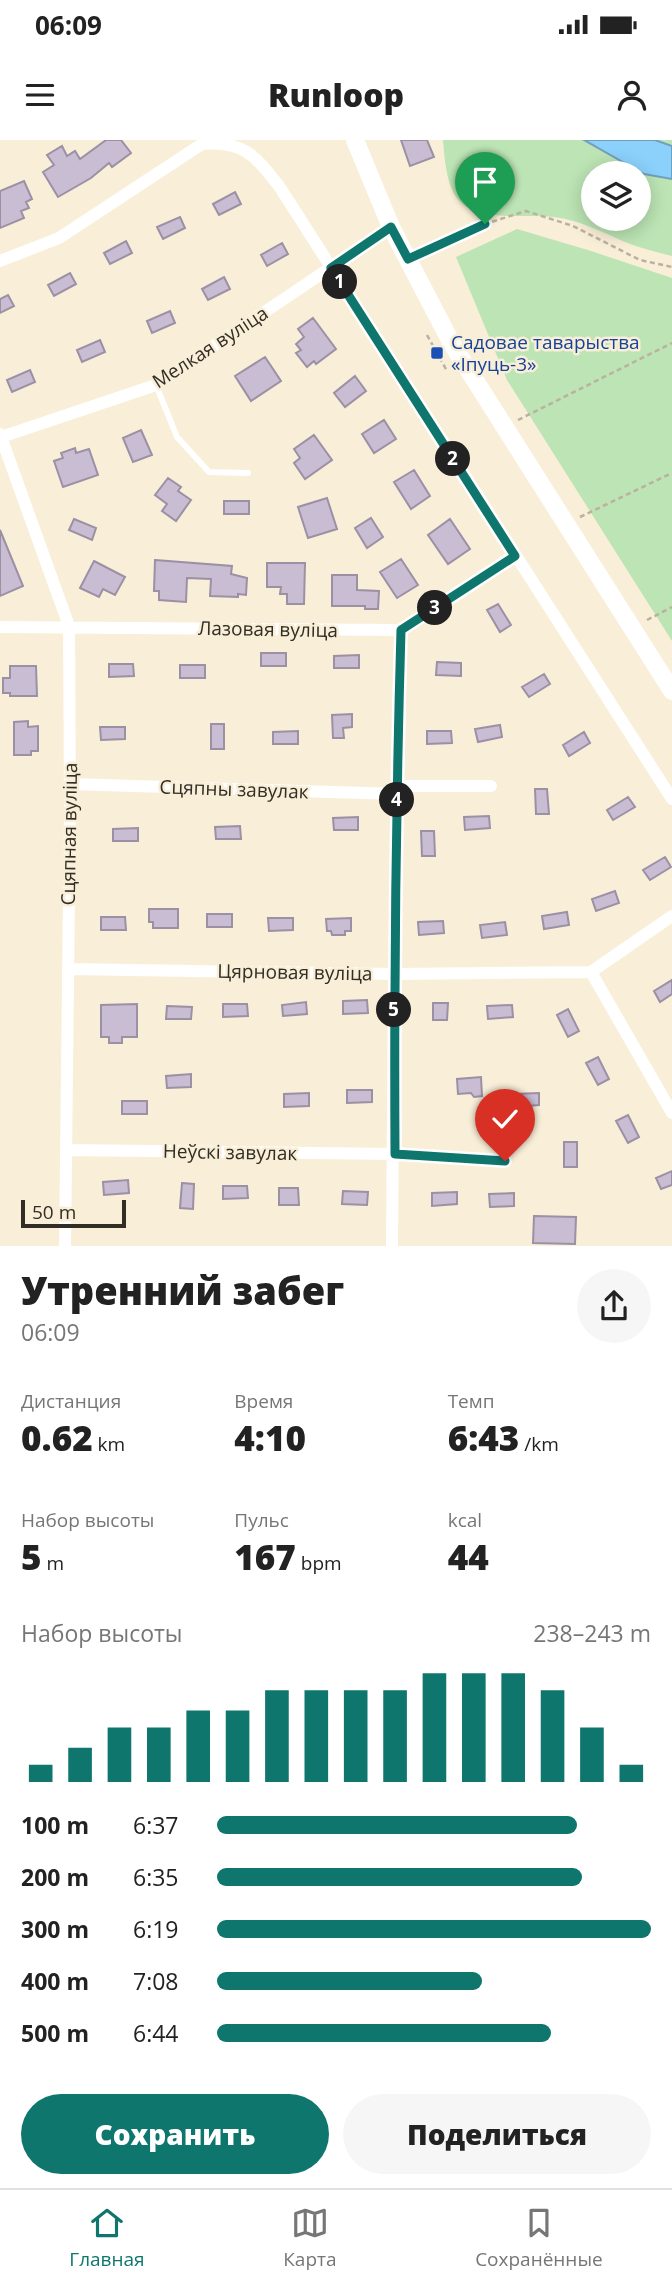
<!DOCTYPE html>
<html lang="ru">
<head>
<meta charset="utf-8">
<style>
  body { margin:0; font-family:"Open Sans",sans-serif; background:#f6f6f6; color:#222; height:100vh; display:flex; flex-direction:column; font-size:26px; white-space:nowrap }
  * { box-sizing:border-box; margin:0 }
  p { font-size:23px; color:#767676 }
  .icon { flex:none; width:38px; height:38px; fill:none; stroke:currentColor; stroke-width:2; stroke-linecap:round; stroke-linejoin:round }
  .map { position:relative; height:1106px; overflow:hidden }
  .drawer { display:flex; flex-direction:column; background:#fff; flex:1 }
  .drawer>* { flex:none }
  .fabs { position:absolute; left:581px; top:21px; display:grid; gap:14px }
  .fabs a { display:grid; place-items:center; width:70px; height:70px; border-radius:50%; background:#fff; box-shadow:0 4px 18px #0003; font-size:35px }
  .scale { position:absolute; left:21px; bottom:18px; width:105px; box-sizing:border-box; padding-left:7px; border:4px solid #322d25; border-top:0; font-size:19px; line-height:24px; white-space:nowrap; color:#322d25; -webkit-text-stroke:5px #f9eed7; paint-order:stroke }
  .pin { position:absolute; display:grid; place-items:center; width:60px; height:60px; color:#fff; margin:-72px -30px; border-radius:50% 50% 50% 0; rotate:-45deg; box-shadow:0 0 7px #0007 }
  .pin .icon { rotate:45deg }
  .km { position:absolute; width:35px; height:35px; margin:-18px; border-radius:50%; background:#222; color:#fff; font-size:19px; line-height:35px; text-align:center }
  .round { display:grid; place-items:center; flex:none; width:74px; height:74px; border-radius:37px; background:#f6f6f6 }
  .head { display:flex; align-items:center; justify-content:space-between; height:119px; padding:0 21px }
  h1 { font-size:38px; font-weight:800; line-height:52px }
  .metrics { display:grid; grid-template-columns:repeat(3,1fr); gap:10px; height:119px; padding:7px 21px }
  .metrics div { display:grid; align-content:center }
  .metrics b { font-size:35px; font-weight:800 }
  .metrics small { font-size:19px; font-weight:400 }
  .metrics p { font-size:19px }
  .chart { height:196px; padding:14px 21px }
  .chart p { display:flex; justify-content:space-between }
  .chart svg { width:100%; height:126px; margin-top:7px; stroke:#0f766e; stroke-width:6 }
  .primary-button { display:flex; gap:14px; margin-top:auto; padding:14px 21px }
  .primary-button a { flex:1; height:80px; border-radius:42px; background:#0f766e; color:#fff; font-size:28px; font-weight:800; line-height:80px; text-align:center }
  .primary-button a+a { background:#f6f6f6; color:#222 }
  ul { padding:0 21px; list-style:none; font-size:23px }
  li { display:grid; grid-template-columns:112px 84px 1fr; align-items:center; height:52px }
  li i { height:18px; border-radius:9px; background:#0f766e }
  .status { display:flex; justify-content:space-between; align-items:center; height:49px; padding:0 35px; background:#fff; direction:ltr }
  .status svg { height:19px; fill:currentColor }
  header { display:flex; justify-content:space-between; align-items:center; height:91px; padding:0 21px; background:#fff; font-size:32px; font-weight:800 }
  .menu { display:flex; justify-content:space-around; align-items:center; height:98px; border-top:2px solid #e0e0e0; background:#fff; font-size:19px; color:#767676 }
  .menu a { display:grid; justify-items:center; gap:4px }
  .menu .current { color:#0f766e }
  .map>svg:first-child { display:block }
</style>
</head>
<body>
<div class="status"><b>06:09</b><svg viewBox="0 0 49 12"><path d="M0 12V9h3v3zM5 12V6h3v6zM10 12V3h3v9zM15 12V0h3v12zM26 1h20v11H26zM47 4h2v5h-2z"/></svg></div>
<header><svg class="icon" aria-label="menu" viewBox="0 0 24 24"><path d="M4 6h16M4 12h16M4 18h16"/></svg>Runloop<svg class="icon" aria-label="person" viewBox="0 0 24 24"><circle cx="12" cy="8" r="4"/><path d="M4 21q1-7 8-7t8 7"/></svg></header>
<div class="map">
<svg width="672" height="1107" viewBox="0 0 672 1107">
  <rect width="100%" height="100%" fill="#f9eed7"/>
  <!-- green -->
  <path fill="#bce4b4" fill-rule="evenodd" d="M443,0H672V116C656,112 640,108 625,102C602,92 579,80 554,77C528,74 484,81 464,65C446,52 445,20 443,0ZM593,33H639V79H593Z
    M517,89L591,111L672,138V501L507,240L456,117Z"/>
  <!-- water -->
  <path fill="#8bd1fb" stroke="#70a0bb" stroke-width="2" d="M584,0H655L672,6V39L644,34Z"/>
  <!-- building -->
  <path fill="#c9bdd3" stroke="#9c90a5" stroke-width="2" d="M106,0H121L131,13L112,27L109,23L91,38L58,57L43,32L54,25L47,15L62,6L67,16L75,11L80,19Z
    M401,0H427L434,17L410,26Z
    M24,41L32,59L26,62L29,68L21,71L24,78L0,88V51Z
    M235,52L241,64L219,75L213,64Z
    M180,77L185,88L163,99L157,87Z
    M126,101L132,113L110,124L104,113Z
    M282,103L288,114L267,126L261,115Z
    M70,133L76,144L54,156L48,145Z
    M224,137L230,149L208,160L202,149Z
    M8,155L14,166L0,173V159Z
    M170,171L175,183L152,193L147,181Z
    M313,178L336,209L316,224L314,221L307,227L296,213L301,210L296,204L304,197L298,189Z
    M100,200L105,212L82,222L77,210Z
    M265,217L281,241L251,261L235,236Z
    M30,230L35,242L12,252L7,240Z
    M355,236L366,251L345,267L334,253Z
    M384,280L396,299L374,313L362,294Z
    M141,290L152,315L133,322L123,298Z
    M314,295L332,320L305,339L294,323L300,318L294,309Z
    M75,308L76,313L89,309L98,335L63,347L54,321L63,318L61,313Z
    M414,330L430,356L411,369L394,342Z
    M168,338L181,347L178,351L191,360L176,381L162,371L167,364L155,355Z
    M327,358L337,389L308,398L298,367Z
    M224,361H249V374H224Z
    M371,378L383,397L367,408L355,388Z
    M74,379L96,388L92,400L69,390Z
    M450,379L470,409L448,424L428,395Z
    M0,390L23,446L0,456Z
    M401,419L418,445L397,458L380,432Z
    M155,420L232,426L231,434L247,438L246,455L238,454V457L210,456L211,439L187,438L186,462L159,460V451H154Z
    M94,421L125,437L115,455L103,449L99,457L80,448Z
    M267,423H305L304,464H287V454H280L281,447H267Z
    M332,435H357V450L379,451L378,469H365V466H332Z
    M498,464L511,485L500,492L487,470Z
    M261,513H286V526H261Z
    M359,515V528H334V516Z
    M437,522L461,523V536L436,535Z
    M109,524H133L134,536L109,537Z
    M180,525H205V538H180Z
    M10,526H36L37,556H10V553H3V538H10Z
    M544,534L550,544L529,557L522,547Z
    M352,574V587L343,588L344,598H333L332,575Z
    M28,581V587L38,586V611H31V615H14V582Z
    M211,584H224V609H211Z
    M500,585L502,597L478,602L475,589Z
    M100,587H125V599L101,600Z
    M298,591V604H273V592Z
    M427,591H451L452,603L427,604Z
    M584,592L590,603L569,616L563,605Z
    M535,649H547L549,674H536Z
    M628,657L635,667L613,680L607,670Z
    M489,676L490,688L465,690L464,677Z
    M358,677V690H334L333,678Z
    M240,686L241,699H216L215,687Z
    M138,688V701H113V689Z
    M421,691H434L435,716H422Z
    M665,717L671,727L650,740L643,730Z
    M615,751L619,763L596,771L592,759Z
    M149,769H178V788H153V782H149Z
    M567,772L569,785L544,789L542,776Z
    M207,774H232V787H207Z
    M101,777H125L126,790H101Z
    M268,778H293V790L269,791Z
    M351,778V791H345V795H332L331,791H327L326,779Z
    M443,781L444,793L419,795L418,782Z
    M505,782L507,795L482,798L480,785Z
    M672,840V854L660,862L654,851Z
    M367,860L368,873L343,874V861Z
    M306,862L307,874L283,876L282,865Z
    M433,863H448L447,880H433Z
    M137,864V897H122V903H109V897H101V865Z
    M223,864H247L248,876L223,877Z
    M512,865L513,877L488,879L487,866Z
    M167,866L192,867L191,879H166Z
    M568,869L579,891L568,897L557,875Z
    M598,917L609,939L598,945L586,923Z
    M191,934V947L167,948L166,936Z
    M481,937L482,956L474,957L471,953L458,954L457,939Z
    M347,950H372V962L347,963Z
    M309,953V966L284,967V954Z
    M539,953V965L515,967L514,954Z
    M122,961H147V974H122Z
    M628,975L639,997L628,1003L616,981Z
    M564,1002H577V1027H564Z
    M672,1031V1045L661,1049L656,1038Z
    M128,1040L129,1053L104,1055L103,1042Z
    M182,1043L194,1044L193,1069L180,1068Z
    M223,1046H247L248,1058L223,1059Z
    M279,1048H298L299,1065H279Z
    M343,1051L368,1052L367,1065L342,1064Z
    M457,1052V1064L432,1066V1053Z
    M514,1053V1066L490,1067L489,1054Z
    M534,1076L576,1077L575,1104L533,1103Z"/>
  <g fill="none" stroke-linecap="round" stroke-linejoin="round">
    <!-- path -->
    <path stroke="#bab19f" stroke-width="2.5" stroke-dasharray="5 3.5" stroke-linecap="butt" d="M422,112L485,84L526,71L573,86L640,120L672,127
      M427,195L447,231
      M518,280L672,203
      M580,377L672,333
      M647,480L672,467"/>
    <!-- lane -->
    <path stroke="#fff" stroke-width="6" d="M156,245L177,297L209,332L248,333"/>
    <!-- street -->
    <path stroke="#fff" stroke-width="12" d="M0,121L59,98L202,4C244,0 256,17 279,46L672,659
      M0,294L69,486L70,668L65,1107
      M1,297L156,245L391,87
      M0,487L401,490L515,416
      M70,644L397,654
      M397,646H491
      M68,829L394,834L591,832L672,776
      M591,832L672,973
      M66,1010L395,1014L505,1021
      M392,1107L394,834L401,490"/>
    <!-- secondary -->
    <path stroke="#fff" stroke-width="18" d="M355,0L391,87L452,204L672,551"/>
  </g>
  <g fill="none" stroke-linecap="round" stroke-linejoin="round">
    <defs>
      <path id="route" d="M485,84L408,119L391,87L331,128L515,416L401,490C396,665 394,840 395,1014L505,1021"/>
    </defs>
    <!-- route casing -->
    <use href="#route" stroke="#fff" stroke-width="14"/>
    <!-- route -->
    <use href="#route" stroke="#0f766e" stroke-width="9"/>
  </g>
  <!-- markers -->
  <rect fill="#1a4fb4" stroke="#f9eed7" stroke-width="2.5" x="430" y="206" width="14" height="14" rx="3.5"/>
  <g text-anchor="middle" dominant-baseline="central" stroke-width="5" stroke-linejoin="round" paint-order="stroke">
    <!-- transit labels -->
    <g font-size="19" fill="#164399" stroke="#f9eed7" text-anchor="start">
      <text x="451" y="202">Садовае таварыства<tspan x="451" dy="22">«Іпуць-3»</tspan></text>
    </g>
    <!-- street labels -->
    <g font-size="19" fill="#322d25" stroke="#f9eed7">
      <text transform="translate(210 207) rotate(-33)">Мелкая вуліца</text>
      <text transform="translate(268 489) rotate(1)">Лазовая вуліца</text>
      <text transform="translate(234 649) rotate(2)">Сцяпны завулак</text>
      <text transform="translate(69 694) rotate(-89)">Сцяпная вуліца</text>
      <text transform="translate(295 832) rotate(1)">Цярновая вуліца</text>
      <text transform="translate(230 1012) rotate(1)">Неўскі завулак</text>
    </g>
  </g>
</svg>
<div class="fabs">
<a><svg class="icon" aria-label="layers" viewBox="0 0 24 24"><path d="M12 4l9 5-9 5-9-5zM3 14l9 5 9-5"/></svg></a>
</div>
<div class="scale">50 m</div>
<div class="pin" style="left:485px;top:84px;background:#1e9e55"><svg class="icon" aria-label="arrive" viewBox="0 0 24 24"><path d="M6 21V4h12l-3 4 3 4H6"/></svg></div>
<div class="pin" style="left:505px;top:1021px;background:#d93025"><svg class="icon" aria-label="check" viewBox="0 0 24 24"><path d="M5 12l5 5 9-10"/></svg></div>
<b class="km" style="left:340px;top:142px">1</b>
<b class="km" style="left:453px;top:319px">2</b>
<b class="km" style="left:435px;top:468px">3</b>
<b class="km" style="left:397px;top:660px">4</b>
<b class="km" style="left:394px;top:870px">5</b>
</div>
<section class="drawer">
<div class="head"><div><h1>Утренний забег</h1><p>06:09</p></div><a class="round"><svg class="icon" aria-label="share" viewBox="0 0 24 24"><path d="M12 15V3M7 8l5-5 5 5M5 13v7h14v-7"/></svg></a></div>
<div class="metrics">
<div><p>Дистанция</p><b>0.62<small> km</small></b></div>
<div><p>Время</p><b>4:10</b></div>
<div><p>Темп</p><b>6:43<small> /km</small></b></div>
</div>
<div class="metrics">
<div><p>Набор высоты</p><b>5<small> m</small></b></div>
<div><p>Пульс</p><b>167<small> bpm</small></b></div>
<div><p>kcal</p><b>44</b></div>
</div>
<div class="chart"><p><span>Набор высоты</span>238–243 m</p>
<svg viewBox="0 0 160 44" preserveAspectRatio="none"><path d="M5 44V38M15 44V32M25 44V25M35 44V25M45 44V19M55 44V19M65 44V12M75 44V12M85 44V12M95 44V12M105 44V6M115 44V6M125 44V6M135 44V12M145 44V25M155 44V38"/></svg>
</div>
<ul>
<li><b>100 m</b>6:37<i style="width:83%"></i></li>
<li><b>200 m</b>6:35<i style="width:84%"></i></li>
<li><b>300 m</b>6:19<i style="width:100%"></i></li>
<li><b>400 m</b>7:08<i style="width:61%"></i></li>
<li><b>500 m</b>6:44<i style="width:77%"></i></li>
</ul>
<div class="primary-button"><a>Сохранить</a><a>Поделиться</a></div>
</section>
<nav class="menu">
<a class="current"><svg class="icon" aria-label="home" viewBox="0 0 24 24"><path d="M3 11l9-7 9 7M6 9v11h12V9"/></svg>Главная</a>
<a><svg class="icon" aria-label="map" viewBox="0 0 24 24"><path d="M3 6l6-2 6 2 6-2v14l-6 2-6-2-6 2zM9 4v14M15 6v14"/></svg>Карта</a>
<a><svg class="icon" aria-label="saved" viewBox="0 0 24 24"><path d="M7 4h10v16l-5-4-5 4z"/></svg>Сохранённые</a>
</nav>
</body>
</html>
